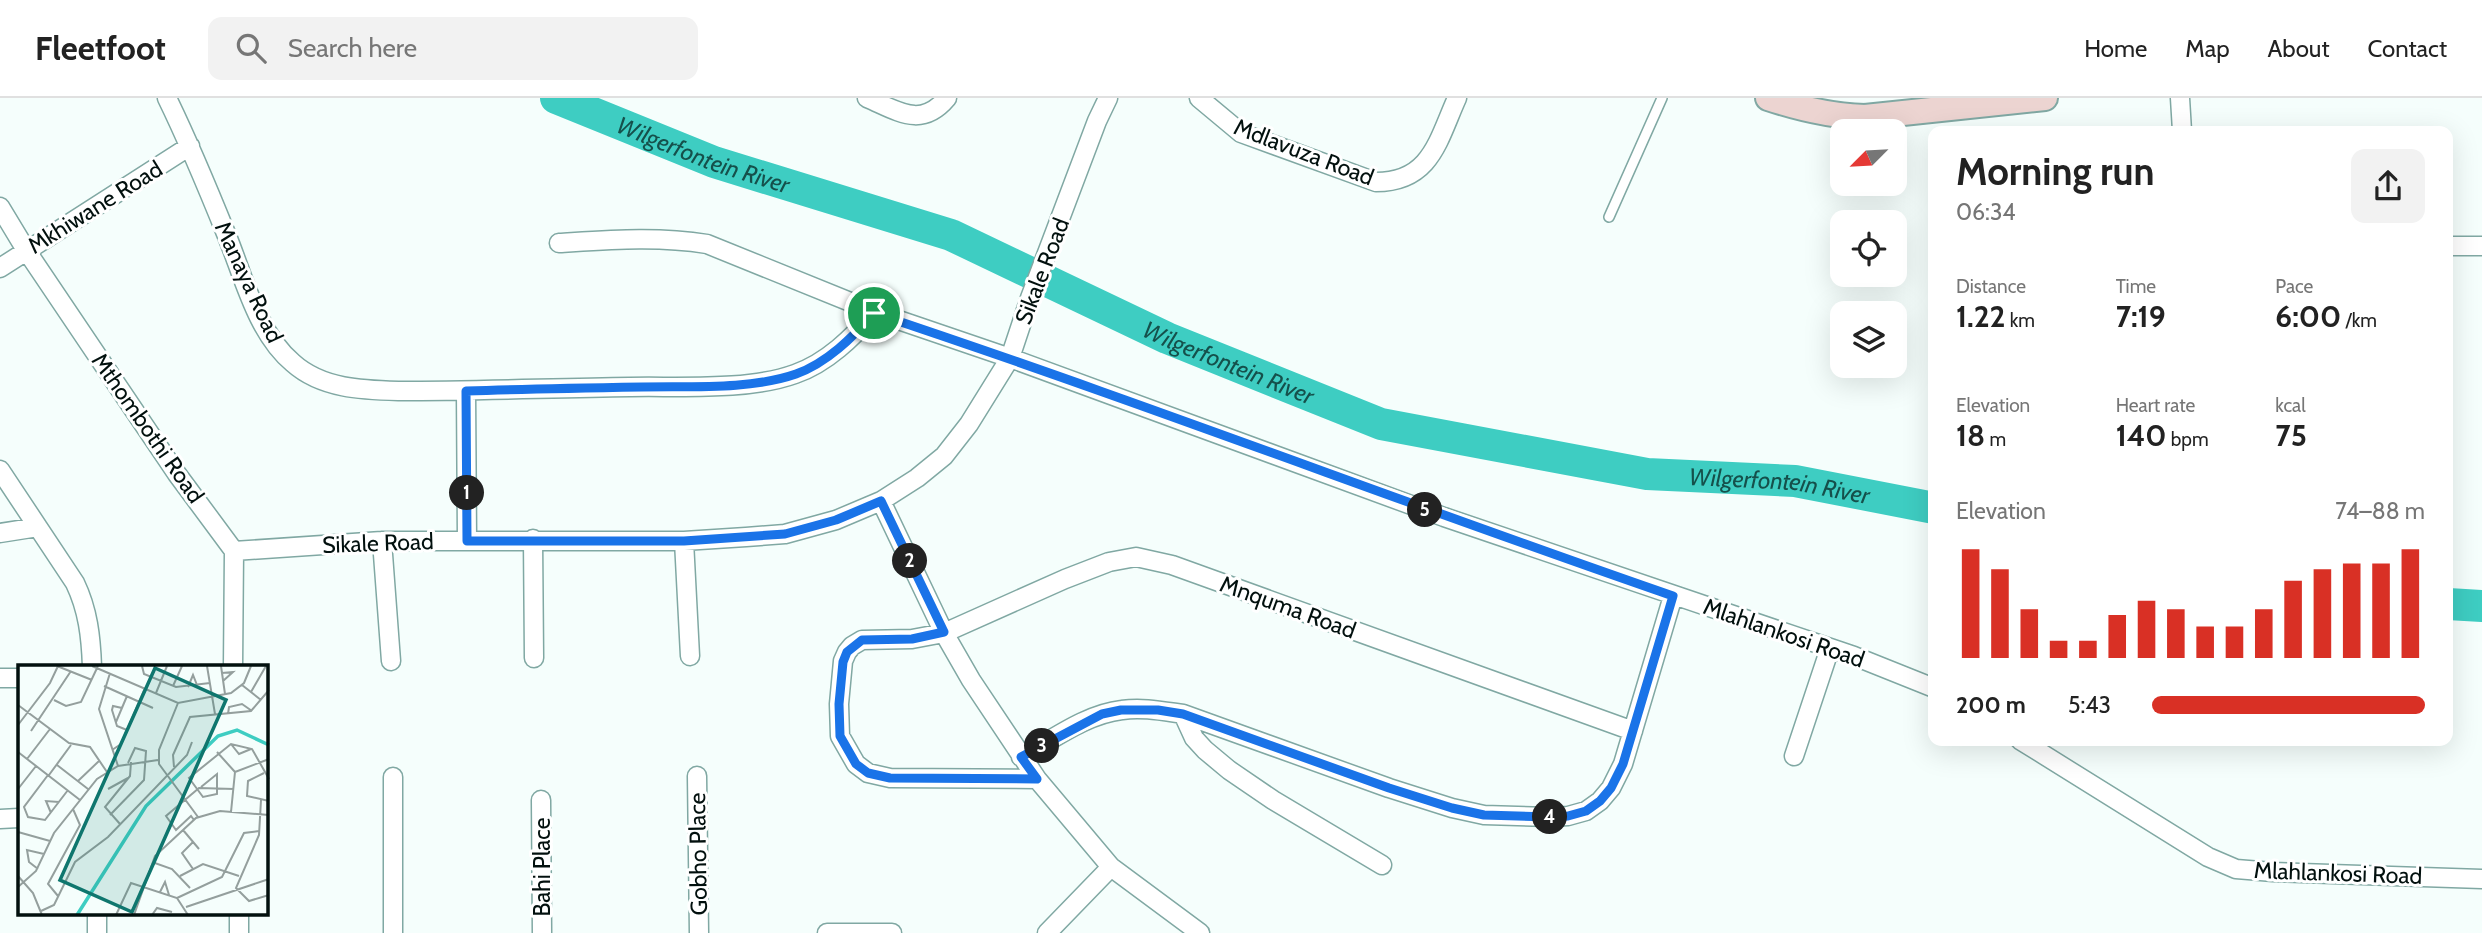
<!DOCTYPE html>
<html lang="en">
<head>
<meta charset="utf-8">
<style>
  body { margin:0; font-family:Cabin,sans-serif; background:#f2f2f2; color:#222; height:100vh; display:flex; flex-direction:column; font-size:26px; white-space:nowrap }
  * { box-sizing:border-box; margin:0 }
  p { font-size:23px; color:#767676 }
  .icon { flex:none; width:38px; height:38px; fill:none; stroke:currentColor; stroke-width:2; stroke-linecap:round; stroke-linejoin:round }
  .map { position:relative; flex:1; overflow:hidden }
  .side { position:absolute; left:1928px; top:28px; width:525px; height:620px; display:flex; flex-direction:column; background:#fff; border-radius:14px; box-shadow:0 7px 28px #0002 }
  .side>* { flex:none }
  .needle { width:46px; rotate:246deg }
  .tools { position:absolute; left:1830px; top:21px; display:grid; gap:14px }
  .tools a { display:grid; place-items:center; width:77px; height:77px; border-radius:14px; background:#fff; box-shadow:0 7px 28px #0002; font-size:35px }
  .pin { position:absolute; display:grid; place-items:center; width:60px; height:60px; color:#fff; margin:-30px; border:4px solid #fff; border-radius:50%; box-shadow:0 2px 7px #0007 }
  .km { position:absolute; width:35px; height:35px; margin:-18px; border-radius:50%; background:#222; color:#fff; font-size:19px; line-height:35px; text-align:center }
  .round { display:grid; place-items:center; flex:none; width:74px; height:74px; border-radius:14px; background:#f2f2f2 }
  .summary { display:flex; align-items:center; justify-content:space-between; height:119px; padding:0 28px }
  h1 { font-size:38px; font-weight:800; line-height:52px }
  .figures { display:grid; grid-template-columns:repeat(3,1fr); gap:10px; height:119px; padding:7px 28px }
  .figures div { display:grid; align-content:center }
  .figures b { font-size:30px; font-weight:800 }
  .figures small { font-size:19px; font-weight:400 }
  .figures p { font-size:19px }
  .chart { height:196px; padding:14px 28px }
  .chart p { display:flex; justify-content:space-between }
  .chart svg { width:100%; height:126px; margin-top:7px; stroke:#d93025; stroke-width:6 }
  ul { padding:0 28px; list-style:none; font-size:23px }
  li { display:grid; grid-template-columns:112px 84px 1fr; align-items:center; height:52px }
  li i { height:18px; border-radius:9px; background:#d93025 }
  header { display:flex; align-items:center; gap:42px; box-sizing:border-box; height:98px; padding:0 35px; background:#fff; border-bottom:2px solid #e0e0e0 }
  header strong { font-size:33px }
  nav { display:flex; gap:38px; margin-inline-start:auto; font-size:24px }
  .search { width:490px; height:63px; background:#f2f2f2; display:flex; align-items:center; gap:18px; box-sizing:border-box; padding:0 24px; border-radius:14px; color:#767676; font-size:26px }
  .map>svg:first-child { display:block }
</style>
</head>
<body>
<header>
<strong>Fleetfoot</strong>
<div class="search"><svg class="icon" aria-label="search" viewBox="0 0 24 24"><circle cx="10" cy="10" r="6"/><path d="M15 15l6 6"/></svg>Search here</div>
<nav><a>Home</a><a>Map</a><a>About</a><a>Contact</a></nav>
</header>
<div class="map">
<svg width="2482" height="835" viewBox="0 0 2482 835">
  <rect width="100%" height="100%" fill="#f5fefc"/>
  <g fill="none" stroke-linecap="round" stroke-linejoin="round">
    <!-- river -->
    <g stroke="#3ecdc2" stroke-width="32">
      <path id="s1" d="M556,0L714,64L951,137L1167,240L1381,326L1647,376L1795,383L1934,410"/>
      <path d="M2448,506L2482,508"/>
    </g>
    <defs>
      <path id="lane" d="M1609,119L1662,0"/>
      <path id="street" d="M167,0C189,45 208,91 227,138C244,180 257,235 293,265C322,291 363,292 399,293C476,293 553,290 630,289C680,288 748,293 795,276C827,265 853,239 875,214
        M867,0C898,13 921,31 947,0
        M1199,0L1241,35L1376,84C1431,84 1438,42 1457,0
        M2180,0L2182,33
        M0,109L26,152L177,376L234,453L233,569
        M559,145C609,142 657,138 707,146L875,214L1010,260L1444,419L1854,558L1934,590
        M2448,148H2482
        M0,170L190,48
        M466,293L467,443
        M0,372L75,485C88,512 91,539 92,569
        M881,403L944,535L971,582L1037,681L1111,769L1200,835
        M0,435L38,429
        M533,441L534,560
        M382,443L391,563
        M684,443L690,558
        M234,453L382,443H684L746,439L785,436L836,422L881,403L917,380L944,358L969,326L1010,260L1030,200L1097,23L1108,0
        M0,580H19
        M1183,616L1194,640L1205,652L1229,672L1273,702L1382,767
        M2020,642L2208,759L2236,771L2273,774L2482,781
        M1794,658L1830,550
        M1021,659C1052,642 1086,616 1122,612C1142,609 1162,613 1183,616L1389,690L1452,710L1484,717L1550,719L1568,718L1586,713L1600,703L1611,690L1623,666L1673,498
        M697,678L699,835
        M393,679V835
        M1037,681L890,680L868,675L856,666L840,638L839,606L843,563L847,554L852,548L862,542L912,541L944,535L1065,481L1109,464L1136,459L1172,467L1633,633
        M541,702L542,835
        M0,721L19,720
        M97,816V835
        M239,816V835
        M827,835H892
        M1047,835L1111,769"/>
      <path id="secondary" d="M1768,0C1801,11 1831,18 1865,19L2045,0"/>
    </defs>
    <!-- lane casing -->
    <use href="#lane" stroke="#80a8a3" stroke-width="12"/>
    <!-- street casing -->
    <use href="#street" stroke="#80a8a3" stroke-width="21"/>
    <!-- secondary casing -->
    <use href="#secondary" stroke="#80a8a3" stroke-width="28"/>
    <!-- lane -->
    <use href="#lane" stroke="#fff" stroke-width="9"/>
    <!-- street -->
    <use href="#street" stroke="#fff" stroke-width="18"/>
    <!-- secondary -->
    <use href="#secondary" stroke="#ecd4d1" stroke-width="24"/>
  </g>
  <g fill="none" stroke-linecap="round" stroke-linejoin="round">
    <defs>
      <path id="route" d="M874,215C1142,304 1406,406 1673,498L1623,666L1611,690L1600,703L1586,713L1568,718L1550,719L1484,717L1452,710L1389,690L1183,616L1158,612H1121L1102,616L1021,659L1037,681L890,680L868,675L856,666L840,638L839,606L843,564L847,554L862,542L912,541L944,534L881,403L836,422L785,436L684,443H467L466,293C525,291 583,290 642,289C690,288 750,292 796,276C827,265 853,239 874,215Z"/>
    </defs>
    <!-- route casing -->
    <use href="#route" stroke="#fff" stroke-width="14"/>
    <!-- route -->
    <use href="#route" stroke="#1a73e8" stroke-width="9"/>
  </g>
  <g text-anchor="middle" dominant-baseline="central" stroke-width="6" stroke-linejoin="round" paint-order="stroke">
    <!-- street labels -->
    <g font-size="23" fill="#02100e" stroke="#fff">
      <text transform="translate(1304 54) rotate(21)">Mdlavuza Road</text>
      <text transform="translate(95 109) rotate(-32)">Mkhiwane Road</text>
      <text transform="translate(1042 173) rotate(-69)">Sikale Road</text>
      <text transform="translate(249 184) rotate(65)">Manaya Road</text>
      <text transform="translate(148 330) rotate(55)">Mthombothi Road</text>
      <text transform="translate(378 445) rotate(-2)">Sikale Road</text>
      <text transform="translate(1288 509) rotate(20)">Mnquma Road</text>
      <text transform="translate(1784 535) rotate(19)">Mlahlankosi Road</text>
      <text transform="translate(698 756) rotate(-91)">Gobho Place</text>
      <text transform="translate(542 769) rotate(-90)">Bahi Place</text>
      <text transform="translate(2338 775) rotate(2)">Mlahlankosi Road</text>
    </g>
    <!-- water labels -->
    <g font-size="24" font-style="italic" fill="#15504b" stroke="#fff">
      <text stroke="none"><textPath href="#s1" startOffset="158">Wilgerfontein River</textPath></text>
      <text stroke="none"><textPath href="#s1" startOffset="724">Wilgerfontein River</textPath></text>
      <text stroke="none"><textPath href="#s1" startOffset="1292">Wilgerfontein River</textPath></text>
    </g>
  </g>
  <!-- overview -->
  <g transform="translate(18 567)">
    <rect width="250" height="250" fill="#f5fefc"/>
    <path fill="none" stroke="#3ecdc2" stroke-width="3.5" d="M59,250L128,141L200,71L219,65L251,80"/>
    <path fill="none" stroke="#949f9d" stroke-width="2" d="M39,1L74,15M74,1L160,38L213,28L226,18L233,1M124,1L126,9L158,22L192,18M189,1L197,49M203,1L207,29M92,8L81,44L100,101M204,8L215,7L205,16M224,20L243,35M86,21L135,43M155,21L164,1M170,22L175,10L179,20M233,27L248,1M138,28L149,1M36,35L48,41L63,37L80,1M160,38L141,85V99L180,152M0,40L51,78L72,82L89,107M104,43L95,41L94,45L99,61L109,65M210,49L211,42L224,39L234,46M98,57L109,31M0,60L32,18L40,1M13,66L53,6M213,79L221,89L233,84M94,85L103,79L127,23M0,87L62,135M199,87L217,107M9,94L32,64M39,100L70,124M156,102L155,90L172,52L233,46L251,25M217,107L251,94M246,108L230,116L229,131L251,136M30,110L6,142L10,152L27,155L50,125M31,110L53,80M60,116L81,96M183,122L199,109V129L185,132L171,113L213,79L234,84L251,114M0,124L18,101M90,124L110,113M243,135L241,170L218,223L231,236L251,230M213,147L217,107M33,148L28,136L41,137M92,150L126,115L128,86L117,83L110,98M176,155L173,151L158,165L148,151L181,123L216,124M102,159L87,142L112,111L113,97M165,165L181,184M0,167L32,176M134,197L154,204L172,223M20,204L11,197L9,185L26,189M175,204L164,188L175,177M0,211L15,228L24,250M162,211L185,199L221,211M0,222L18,206L36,168L79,114L100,101L140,95M142,227L147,217L151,230M40,231L30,219L62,160L55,144M159,233L204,212L226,168L241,166M168,242L251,214M23,246L36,240L57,197L90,172L169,90L174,77M98,250L113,218L159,233L170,250M116,250L137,191L178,153L202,146L251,150M134,250L139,243L154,247"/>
    <path fill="#0f766e" fill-opacity="0.15" stroke="#0f766e" stroke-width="3.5" d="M137,3L208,35L114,247L42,215Z"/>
    <rect width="250" height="250" fill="none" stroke="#02100e" stroke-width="3.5"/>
  </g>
</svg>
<div class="tools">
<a><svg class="needle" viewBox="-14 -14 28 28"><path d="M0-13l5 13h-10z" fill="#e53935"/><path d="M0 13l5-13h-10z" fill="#767676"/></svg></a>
<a><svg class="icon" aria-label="locate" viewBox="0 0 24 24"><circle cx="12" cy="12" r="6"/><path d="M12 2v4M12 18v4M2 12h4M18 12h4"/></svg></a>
<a><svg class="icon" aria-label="layers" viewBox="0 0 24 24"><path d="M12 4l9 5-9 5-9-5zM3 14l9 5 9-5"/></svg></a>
</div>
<div class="pin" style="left:874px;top:215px;background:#1e9e55"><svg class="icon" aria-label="arrive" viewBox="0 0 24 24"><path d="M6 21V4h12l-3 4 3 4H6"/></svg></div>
<b class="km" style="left:467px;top:395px">1</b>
<b class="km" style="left:910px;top:463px">2</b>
<b class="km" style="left:1042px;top:648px">3</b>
<b class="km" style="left:1550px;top:719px">4</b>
<b class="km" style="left:1425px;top:412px">5</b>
<section class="side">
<div class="summary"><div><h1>Morning run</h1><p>06:34</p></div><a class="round"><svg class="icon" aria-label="share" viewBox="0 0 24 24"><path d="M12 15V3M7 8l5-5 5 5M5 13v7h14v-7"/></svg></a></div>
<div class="figures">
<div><p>Distance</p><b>1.22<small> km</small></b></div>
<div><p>Time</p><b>7:19</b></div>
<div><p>Pace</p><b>6:00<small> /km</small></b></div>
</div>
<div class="figures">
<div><p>Elevation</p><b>18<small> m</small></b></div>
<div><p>Heart rate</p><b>140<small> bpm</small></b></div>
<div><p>kcal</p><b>75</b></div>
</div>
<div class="chart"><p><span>Elevation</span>74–88 m</p>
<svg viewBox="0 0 160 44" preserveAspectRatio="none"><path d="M5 44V6M15 44V13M25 44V27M35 44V38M45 44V38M55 44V29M65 44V24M75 44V27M85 44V33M95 44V33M105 44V27M115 44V17M125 44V13M135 44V11M145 44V11M155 44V6"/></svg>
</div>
<ul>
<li><b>200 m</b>5:43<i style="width:100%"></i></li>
</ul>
</section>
</div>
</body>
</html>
